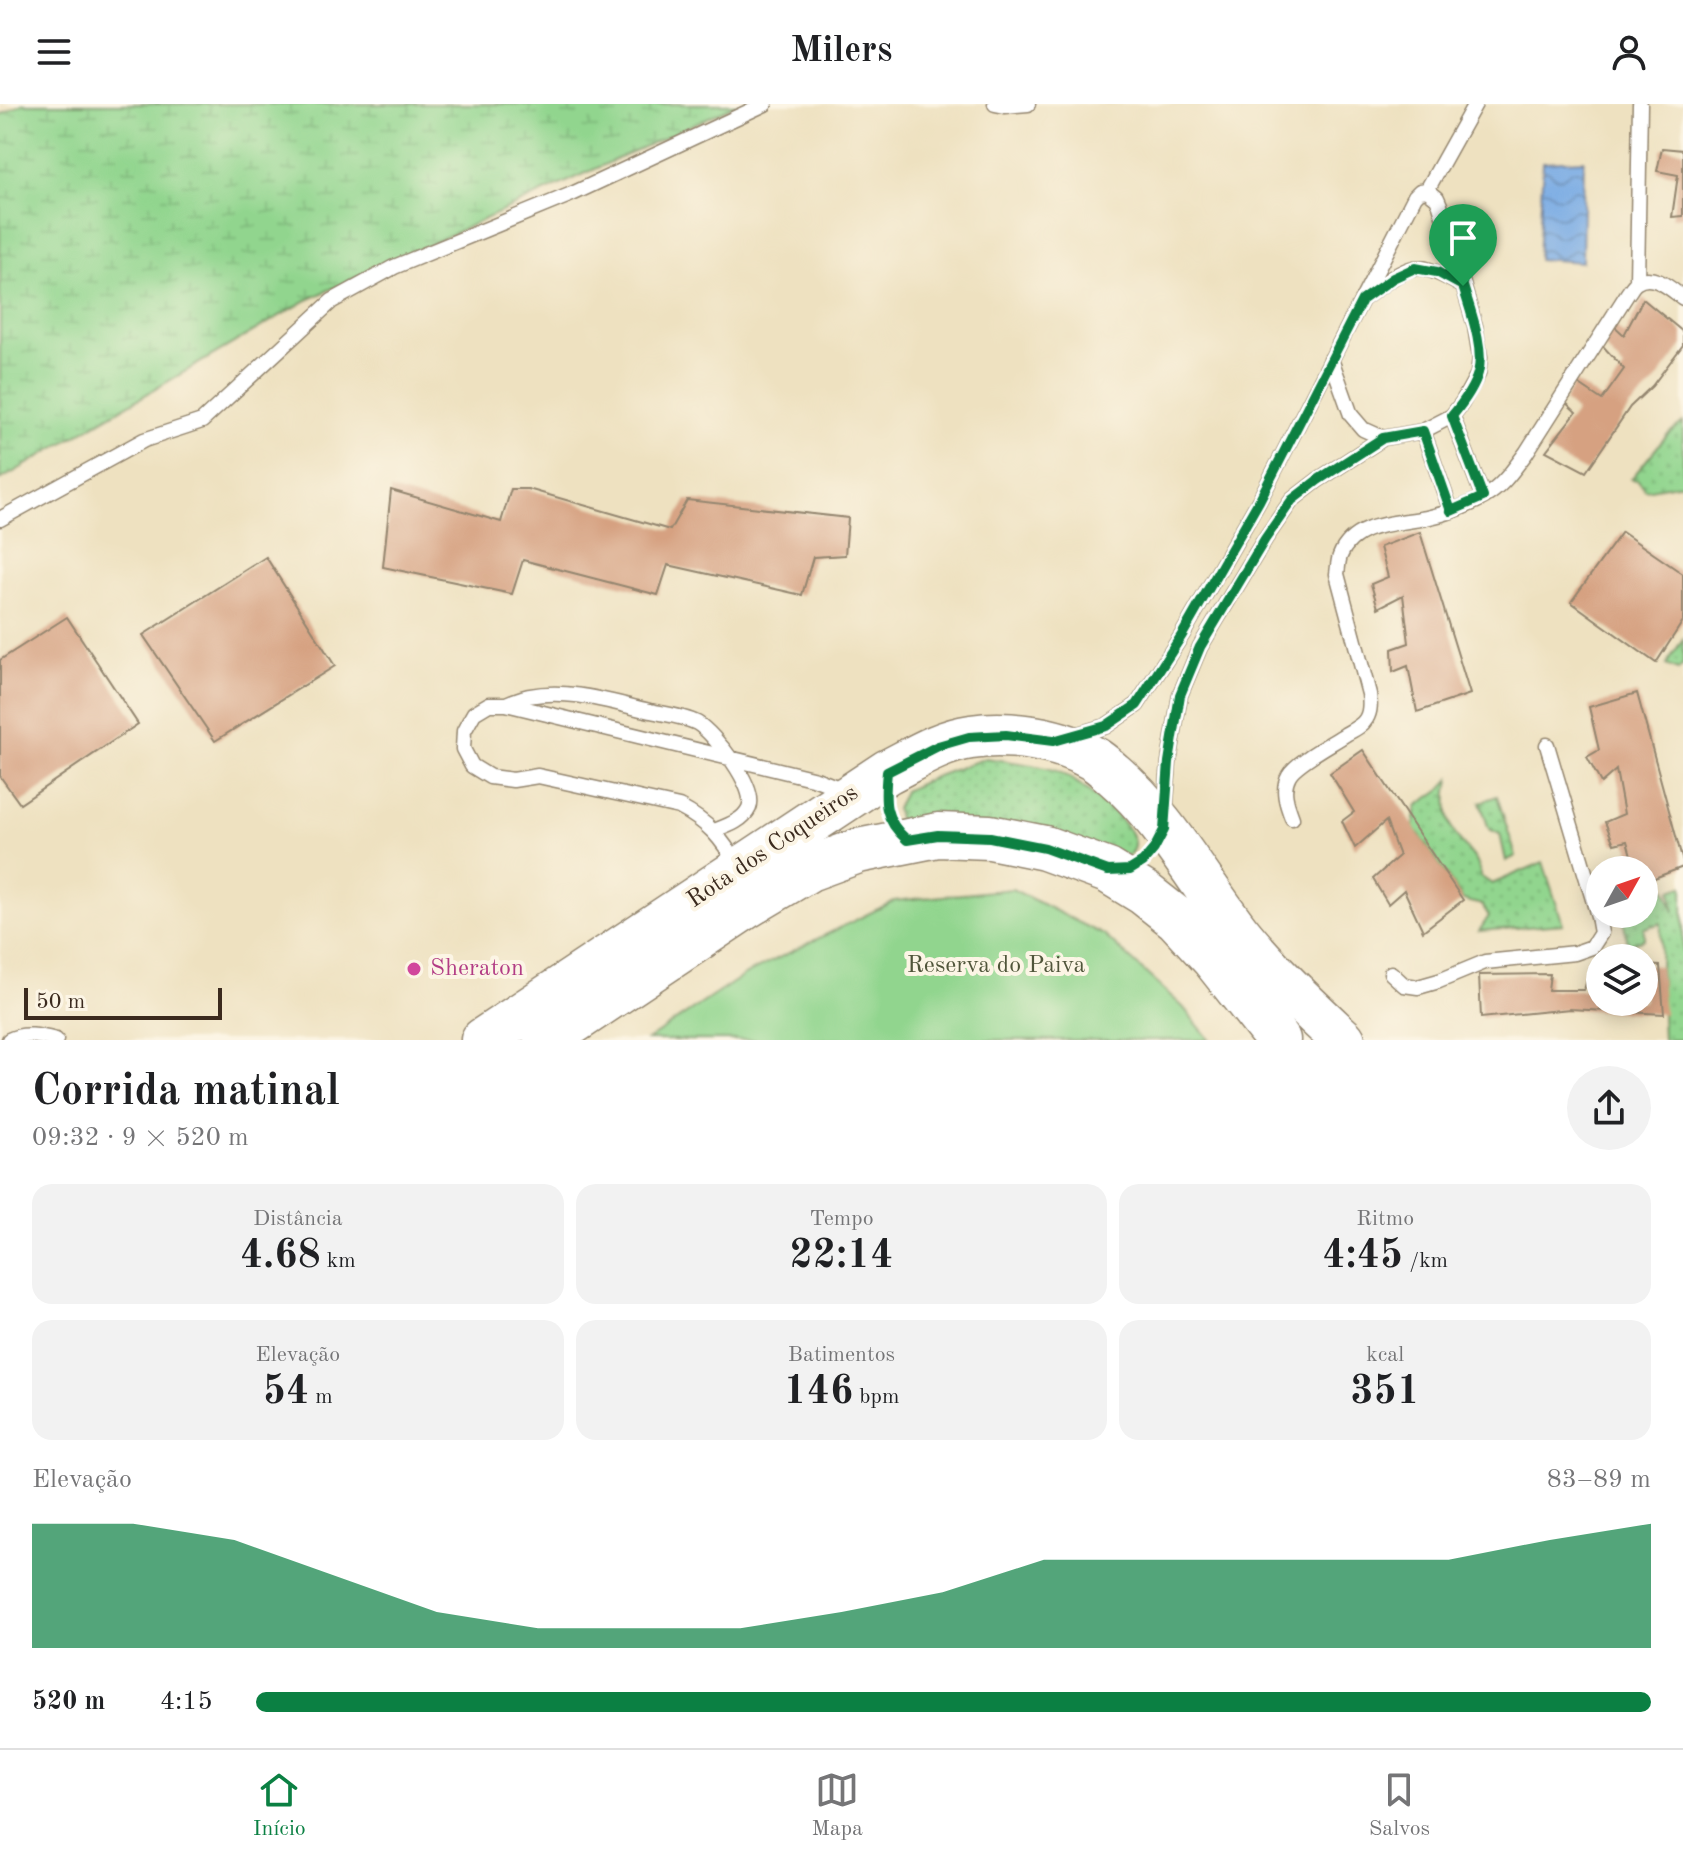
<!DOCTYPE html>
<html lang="pt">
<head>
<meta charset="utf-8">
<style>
  body { margin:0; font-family:"Old Standard TT",serif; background:#f2f2f2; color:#202124; height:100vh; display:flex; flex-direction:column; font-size:30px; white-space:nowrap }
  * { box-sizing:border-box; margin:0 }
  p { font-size:26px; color:#757577 }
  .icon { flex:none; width:44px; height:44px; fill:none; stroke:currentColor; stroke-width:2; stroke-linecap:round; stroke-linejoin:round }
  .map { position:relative; height:936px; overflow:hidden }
  .panel { display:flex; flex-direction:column; background:#fff; flex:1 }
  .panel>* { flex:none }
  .needle { width:52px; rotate:50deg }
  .controls { position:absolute; left:1586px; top:752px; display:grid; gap:16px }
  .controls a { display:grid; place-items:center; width:72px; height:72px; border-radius:50%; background:#fff; box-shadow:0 4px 20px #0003; font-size:40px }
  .scale { position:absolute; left:24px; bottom:20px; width:198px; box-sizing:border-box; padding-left:8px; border:4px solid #3b2a1e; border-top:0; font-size:22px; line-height:28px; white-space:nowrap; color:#3b2a1e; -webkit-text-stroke:6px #fcf5e5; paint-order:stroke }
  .pin { position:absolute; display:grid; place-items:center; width:68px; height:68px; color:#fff; margin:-82px -34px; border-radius:50% 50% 50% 0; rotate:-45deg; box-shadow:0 0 8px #0007 }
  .pin .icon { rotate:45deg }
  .round { display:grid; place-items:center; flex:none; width:84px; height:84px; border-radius:42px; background:#f2f2f2 }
  .head { display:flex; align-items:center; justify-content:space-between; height:136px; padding:0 32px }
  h1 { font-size:44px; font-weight:700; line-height:60px }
  .figures { display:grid; grid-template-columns:repeat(3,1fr); gap:12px; height:136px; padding:8px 32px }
  .figures div { display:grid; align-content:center; border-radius:20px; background:#f2f2f2; text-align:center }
  .figures b { font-size:40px; font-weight:700 }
  .figures small { font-size:22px; font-weight:400 }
  .figures p { font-size:22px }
  .chart { height:224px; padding:16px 32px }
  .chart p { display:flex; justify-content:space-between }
  .chart svg { width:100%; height:144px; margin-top:8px; fill:#0b8043; opacity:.7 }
  ul { padding:0 32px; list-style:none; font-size:26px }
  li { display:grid; grid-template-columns:128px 96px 1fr; align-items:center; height:60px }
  li i { height:20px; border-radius:10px; background:#0b8043 }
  header { display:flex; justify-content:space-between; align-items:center; height:104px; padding:0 32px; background:#fff; font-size:36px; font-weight:700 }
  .menu { display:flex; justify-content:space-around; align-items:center; height:112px; border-top:2px solid #e0e0e0; background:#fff; font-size:22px; color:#757577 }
  .menu a { display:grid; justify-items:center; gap:4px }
  .menu .on { color:#0b8043 }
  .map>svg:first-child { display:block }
</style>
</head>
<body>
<header><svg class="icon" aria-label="menu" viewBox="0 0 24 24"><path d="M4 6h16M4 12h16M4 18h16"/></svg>Milers<svg class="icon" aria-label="person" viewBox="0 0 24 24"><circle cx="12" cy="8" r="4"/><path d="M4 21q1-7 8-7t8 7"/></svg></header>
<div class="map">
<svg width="1683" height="936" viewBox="0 0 1683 936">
  <defs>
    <pattern id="grass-dots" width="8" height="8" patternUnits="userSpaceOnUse" patternTransform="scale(2)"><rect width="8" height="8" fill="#91d58e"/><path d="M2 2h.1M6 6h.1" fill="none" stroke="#7eb77a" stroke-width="1.8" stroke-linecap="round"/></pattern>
    <pattern id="wetland-marsh" width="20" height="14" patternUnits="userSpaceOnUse" patternTransform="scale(2)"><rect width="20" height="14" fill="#91d58e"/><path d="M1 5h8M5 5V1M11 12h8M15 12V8" fill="none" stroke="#7eb77a"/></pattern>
    <pattern id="water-waves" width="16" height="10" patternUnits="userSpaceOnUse" patternTransform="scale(2)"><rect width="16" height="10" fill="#78aae4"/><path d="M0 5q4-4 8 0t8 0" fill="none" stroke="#648bb8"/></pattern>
  </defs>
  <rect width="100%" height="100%" fill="#fcf5e5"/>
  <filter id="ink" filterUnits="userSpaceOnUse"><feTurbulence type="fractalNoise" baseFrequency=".0125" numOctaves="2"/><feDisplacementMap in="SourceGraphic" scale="16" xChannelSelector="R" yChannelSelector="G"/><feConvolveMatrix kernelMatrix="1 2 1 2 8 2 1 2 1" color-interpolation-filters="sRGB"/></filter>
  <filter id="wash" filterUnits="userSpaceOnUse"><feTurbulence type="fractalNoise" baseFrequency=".006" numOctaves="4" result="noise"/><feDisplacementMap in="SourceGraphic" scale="32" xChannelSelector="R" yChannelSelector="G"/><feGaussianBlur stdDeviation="1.8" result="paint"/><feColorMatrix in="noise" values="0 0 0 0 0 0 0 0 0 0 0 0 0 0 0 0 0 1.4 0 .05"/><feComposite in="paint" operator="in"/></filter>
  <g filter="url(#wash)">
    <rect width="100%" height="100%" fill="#eee1c0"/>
    <!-- grass -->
    <path fill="url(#grass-dots)" stroke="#668056" stroke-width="2" d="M1683,318V379L1645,386L1638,376L1631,375L1667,331Z
      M1683,535V561L1678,566L1666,561Z
      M986,654C1003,657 1045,661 1059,668C1076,676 1132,718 1134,738C1135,748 1128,752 1122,758L902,731L896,705L904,687L934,673Z
      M1450,675C1446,695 1445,716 1457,733C1467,748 1480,754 1480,772L1492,780L1543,758L1563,820L1479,827L1489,812L1482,801L1463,796L1414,723L1417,702L1441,685Z
      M1497,692L1516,752L1506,757L1500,730L1489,725L1480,698Z
      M1683,782V936H1663L1660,862L1661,819L1644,824V835L1628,840L1622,810H1644V790L1666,785L1674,808L1671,786Z"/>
    <!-- wetland -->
    <path fill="url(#wetland-marsh)" stroke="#668056" stroke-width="2" d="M22,0H738L307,196L0,376V11Z"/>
    <!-- park -->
    <path fill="#91d58e" stroke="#668056" stroke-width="2" d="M1012,785L1104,831L1183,903L1210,936H647L746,870L894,797Z"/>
    <!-- water -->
    <path fill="url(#water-waves)" stroke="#5a6a81" stroke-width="2" d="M1584,56L1582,158L1538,155L1543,58Z"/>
    <g id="blocks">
      <!-- building -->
      <path fill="#d6a181" d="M1662,44L1683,46V112L1672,113L1678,71L1657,67Z
        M1643,195L1683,228V241L1652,282L1630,303L1586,368L1546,347L1576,308L1564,297L1575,278L1602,296L1624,265L1601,240L1611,219L1624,231Z
        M511,385H528L670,426L687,396L848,414L845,451L813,453L802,491L668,461L658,491L523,456L512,490L383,463L391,386L501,418Z
        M1420,428L1470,590L1417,608L1408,562L1393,568L1392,545L1409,539L1403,491L1378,504L1371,480L1388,473L1380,443Z
        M1622,428L1683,470V517L1656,559L1571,498Z
        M266,453L335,562L215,637L143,531Z
        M67,513L138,620L20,700L0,672V556Z
        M1637,589L1683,758V763L1644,778V766H1635L1627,737L1614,740L1605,718L1624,710L1616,666L1601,679L1587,653L1599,646L1589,603Z
        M1363,646L1463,796L1423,827L1404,786L1388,800L1373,775L1399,752L1386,717L1355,744L1342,717L1354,708L1330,669Z
        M1592,859L1600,860V898H1644V861L1660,862L1664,910L1570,905L1481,914L1479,871L1550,870L1548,886H1584Z"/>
    </g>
  </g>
  <g filter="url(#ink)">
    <use href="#blocks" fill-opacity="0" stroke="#94866f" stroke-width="2"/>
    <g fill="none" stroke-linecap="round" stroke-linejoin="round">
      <defs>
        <path id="service" d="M995,0L1005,2L1028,0
          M1427,86L1475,0
          M1637,178L1640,0
          M1364,194C1377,185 1398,167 1414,164C1429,162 1450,175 1463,182
          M1331,255L1351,311L1363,325L1383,334
          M1452,312L1483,393
          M1423,327L1451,407
          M0,415L144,336L202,317L332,197L394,163L572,90L765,0
          M506,600C513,597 521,594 529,592C570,584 610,598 650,607C665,610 683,612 697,619C714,629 758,684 749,704C743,717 727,722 714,727
          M1072,632L1106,622L1137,601L1182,531L1259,397L1415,92L1420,87L1427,86
          M1165,711L1169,658L1180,591L1200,543L1265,435L1292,396L1318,376L1383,334L1423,327L1452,312L1462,299L1478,270L1480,253L1475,222L1440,101L1437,94L1427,86
          M1292,714C1287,701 1281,685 1289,671C1296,658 1333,639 1346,630C1353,626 1362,622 1366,615C1371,607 1370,598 1369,590L1337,470C1338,464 1338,457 1340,452C1353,418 1397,420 1426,414C1445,410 1466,403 1484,393C1502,383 1513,366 1526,349L1628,189C1631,185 1633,181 1636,179C1652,167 1671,185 1683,194
          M738,763C722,734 708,718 679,703L538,672L513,676L490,673L472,662L463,645L464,627L474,609L489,600H506L816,675L846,687
          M1391,869L1404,881L1418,883L1439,877L1485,858L1575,849L1592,843L1601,829L1598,812L1547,641
          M9,936C24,928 40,932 56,936"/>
        <path id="primary" d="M483,936L887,668C913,655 941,637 971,633C1009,627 1061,635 1094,655C1101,659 1107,665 1113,670C1164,713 1197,775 1237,827C1268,866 1307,902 1343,936
          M546,936L747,802L809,765L858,747L938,731L990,733L1045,744L1108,767L1144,789L1177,815L1213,854L1278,936"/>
      </defs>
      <!-- service casing -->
      <use href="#service" stroke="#94866f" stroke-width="17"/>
      <!-- primary casing -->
      <use href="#primary" stroke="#94866f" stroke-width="47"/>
      <!-- service -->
      <use href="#service" stroke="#fff" stroke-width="14"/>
      <!-- primary -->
      <use href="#primary" stroke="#fff" stroke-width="44"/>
    </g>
  </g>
  <g fill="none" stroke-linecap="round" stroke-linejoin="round" filter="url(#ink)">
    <defs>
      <path id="route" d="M1415,164L1437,168L1463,182C1470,206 1485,244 1478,269C1474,284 1462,300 1452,312L1483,393L1451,407L1423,327L1383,334L1318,376L1292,396L1265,435L1200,543L1180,591L1169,658L1164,726L1154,745L1143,758L1130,766L1108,767L1045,744L990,733L938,731L907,736C883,715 884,697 887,668L938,642L969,633L1006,631L1053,637L1106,622L1137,601L1182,531L1259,397L1362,196L1393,174Z"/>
    </defs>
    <!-- route casing -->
    <use href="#route" stroke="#fff" stroke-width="16"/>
    <!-- route -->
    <use href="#route" stroke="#0b8043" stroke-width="10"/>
  </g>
  <!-- markers -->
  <circle fill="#d1479c" stroke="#fcf5e5" stroke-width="3" cx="414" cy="865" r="8"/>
  <g text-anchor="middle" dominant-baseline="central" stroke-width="8" stroke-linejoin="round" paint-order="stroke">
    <!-- street labels -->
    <g font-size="24" fill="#3b2a1e" stroke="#fcf5e5">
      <text transform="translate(773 743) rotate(-34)">Rota dos Coqueiros</text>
    </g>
    <!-- park labels -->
    <g font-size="24" fill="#50553a" stroke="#fcf5e5">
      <text x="996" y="862">Reserva do Paiva</text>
    </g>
    <!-- hotel labels -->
    <g font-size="24" fill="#b23c85" stroke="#fcf5e5" text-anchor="start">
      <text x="430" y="865">Sheraton</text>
    </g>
  </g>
</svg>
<div class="controls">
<a><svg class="needle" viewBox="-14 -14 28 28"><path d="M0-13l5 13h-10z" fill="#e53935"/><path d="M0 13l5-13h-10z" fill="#757577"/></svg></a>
<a><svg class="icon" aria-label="layers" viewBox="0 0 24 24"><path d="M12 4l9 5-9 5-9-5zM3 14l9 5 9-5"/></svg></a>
</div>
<div class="scale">50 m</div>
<div class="pin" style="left:1463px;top:182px;background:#1e9e55"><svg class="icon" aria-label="arrive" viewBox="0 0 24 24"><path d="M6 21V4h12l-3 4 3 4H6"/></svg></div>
</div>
<section class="panel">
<div class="head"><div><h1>Corrida matinal</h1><p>09:32 · 9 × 520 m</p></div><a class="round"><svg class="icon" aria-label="share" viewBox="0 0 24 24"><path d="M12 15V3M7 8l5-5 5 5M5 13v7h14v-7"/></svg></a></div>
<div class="figures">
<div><p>Distância</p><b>4.68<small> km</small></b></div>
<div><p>Tempo</p><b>22:14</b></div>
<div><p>Ritmo</p><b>4:45<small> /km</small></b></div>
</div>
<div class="figures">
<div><p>Elevação</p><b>54<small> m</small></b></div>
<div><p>Batimentos</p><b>146<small> bpm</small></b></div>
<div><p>kcal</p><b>351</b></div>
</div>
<div class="chart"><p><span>Elevação</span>83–89 m</p>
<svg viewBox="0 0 160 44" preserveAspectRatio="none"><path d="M0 44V6L10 6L20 11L30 22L40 33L50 38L60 38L70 38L80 33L90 27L100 17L110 17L120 17L130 17L140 17L150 11L160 6V44z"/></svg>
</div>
<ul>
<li><b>520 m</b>4:15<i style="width:100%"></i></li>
</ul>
</section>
<nav class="menu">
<a class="on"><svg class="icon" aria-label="home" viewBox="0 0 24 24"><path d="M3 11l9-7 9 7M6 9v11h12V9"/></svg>Início</a>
<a><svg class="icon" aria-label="map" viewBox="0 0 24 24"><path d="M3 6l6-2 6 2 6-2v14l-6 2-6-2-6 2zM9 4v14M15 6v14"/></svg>Mapa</a>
<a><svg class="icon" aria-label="saved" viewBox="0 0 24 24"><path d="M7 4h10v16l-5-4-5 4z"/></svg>Salvos</a>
</nav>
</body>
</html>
